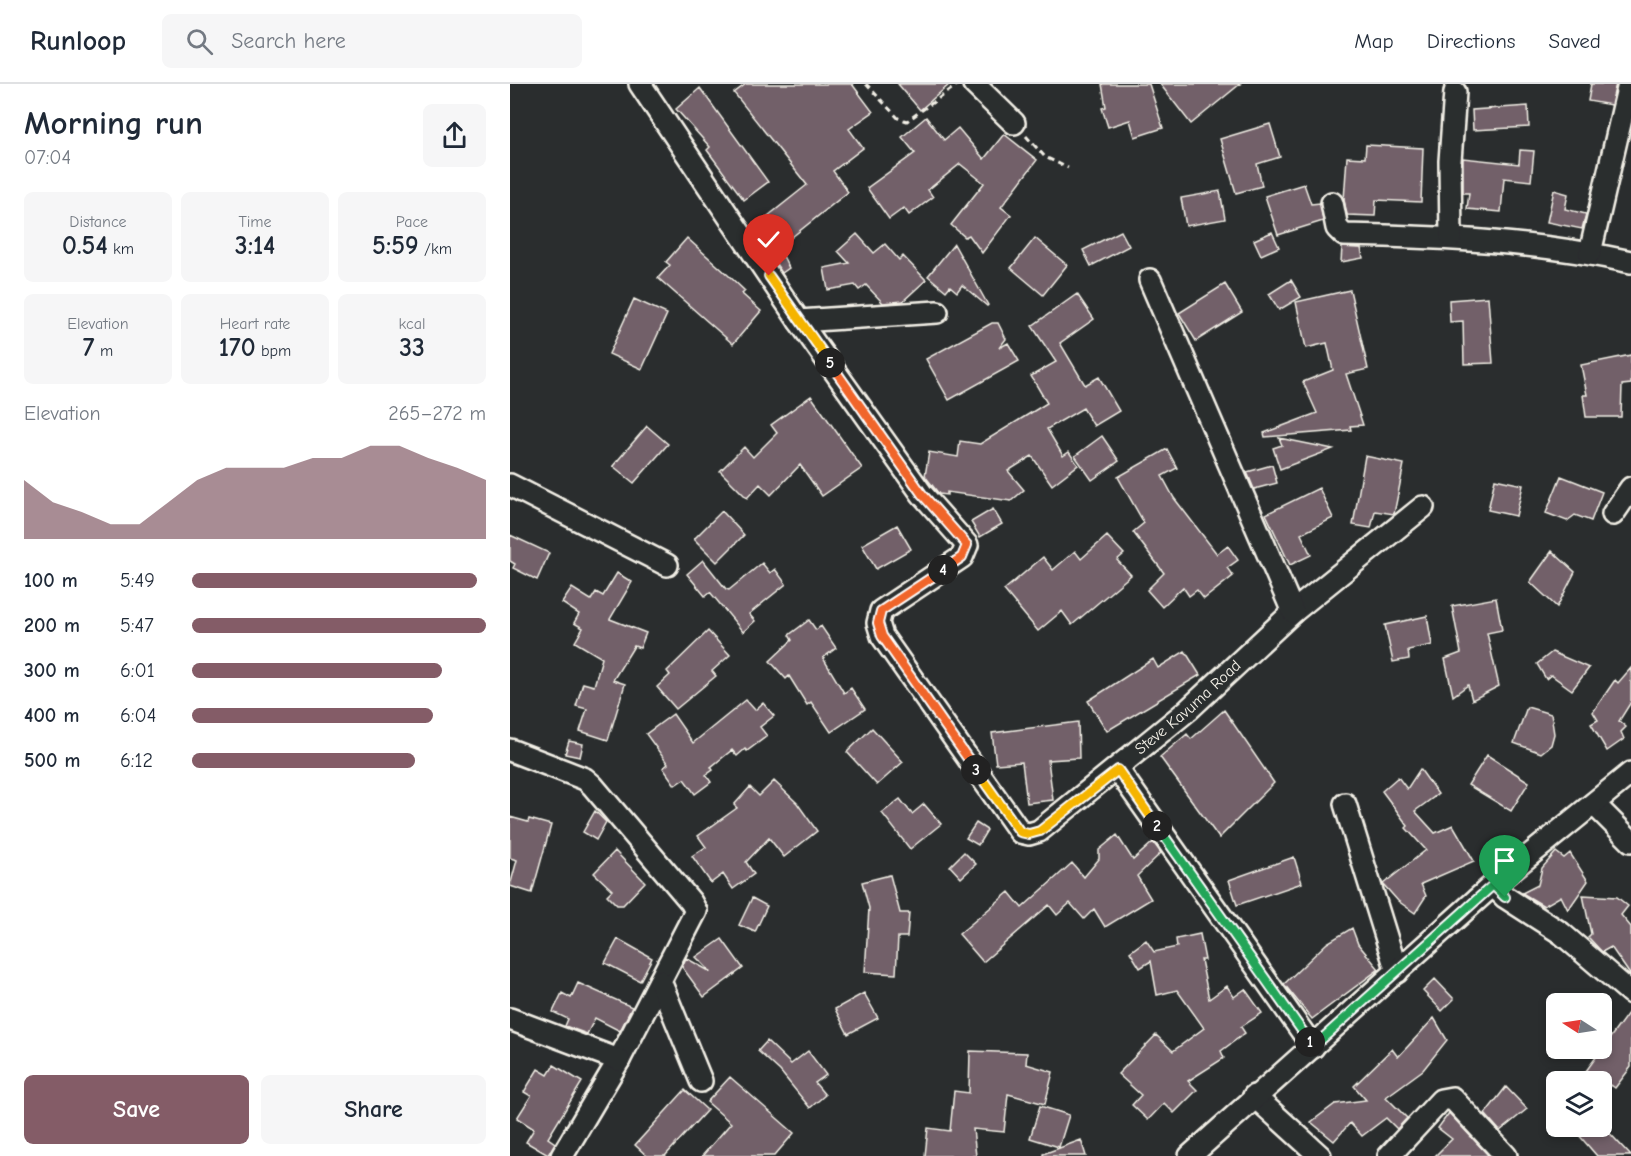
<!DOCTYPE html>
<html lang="en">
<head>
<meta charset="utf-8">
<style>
  body { margin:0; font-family:"Comic Neue",sans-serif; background:#f6f6f7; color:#1f2937; height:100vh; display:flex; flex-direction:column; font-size:22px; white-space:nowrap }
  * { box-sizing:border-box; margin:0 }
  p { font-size:20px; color:#747a83 }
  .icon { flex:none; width:33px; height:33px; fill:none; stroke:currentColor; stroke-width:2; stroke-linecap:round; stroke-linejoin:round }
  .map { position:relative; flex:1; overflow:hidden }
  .side { display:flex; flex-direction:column; background:#fff; width:510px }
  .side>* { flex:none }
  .needle { width:39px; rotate:282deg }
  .buttons { position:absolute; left:1036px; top:909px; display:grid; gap:12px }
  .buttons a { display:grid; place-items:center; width:66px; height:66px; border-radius:9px; background:#fff; box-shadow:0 3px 9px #0003; font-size:30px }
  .pin { position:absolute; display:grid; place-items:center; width:51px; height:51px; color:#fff; margin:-62px -26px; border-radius:50% 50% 50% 0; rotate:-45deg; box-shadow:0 0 6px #0007 }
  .pin .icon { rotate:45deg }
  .km { position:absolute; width:30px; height:30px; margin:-15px; border-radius:50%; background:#222; color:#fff; font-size:16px; line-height:30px; text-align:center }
  .round { display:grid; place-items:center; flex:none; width:63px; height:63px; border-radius:9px; background:#f6f6f7 }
  .summary { display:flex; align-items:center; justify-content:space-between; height:102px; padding:0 24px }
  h1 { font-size:33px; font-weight:700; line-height:45px }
  .metrics { display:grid; grid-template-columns:repeat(3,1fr); gap:9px; height:102px; padding:6px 24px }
  .metrics div { display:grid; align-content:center; border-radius:9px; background:#f6f6f7; text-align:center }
  .metrics b { font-size:26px; font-weight:700 }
  .metrics small { font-size:16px; font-weight:400 }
  .metrics p { font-size:16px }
  .chart { height:168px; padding:12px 24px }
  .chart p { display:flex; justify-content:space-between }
  .chart svg { width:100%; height:108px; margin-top:6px; fill:#845c67; opacity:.7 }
  .primary-button { display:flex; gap:12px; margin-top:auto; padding:12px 24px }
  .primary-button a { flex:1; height:69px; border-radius:9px; background:#845c67; color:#fff; font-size:24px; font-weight:700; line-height:69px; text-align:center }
  .primary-button a+a { background:#f6f6f7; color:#1f2937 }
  ul { padding:0 24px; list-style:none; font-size:20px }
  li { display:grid; grid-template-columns:96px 72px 1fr; align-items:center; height:45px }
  li i { height:15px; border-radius:8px; background:#845c67 }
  header { display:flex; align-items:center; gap:36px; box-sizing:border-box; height:84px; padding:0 30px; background:#fff; border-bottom:2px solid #e0e1e3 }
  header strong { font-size:28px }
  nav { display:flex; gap:33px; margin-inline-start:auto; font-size:21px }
  .search { width:420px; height:54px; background:#f6f6f7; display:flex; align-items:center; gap:15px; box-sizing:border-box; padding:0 21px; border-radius:9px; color:#747a83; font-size:22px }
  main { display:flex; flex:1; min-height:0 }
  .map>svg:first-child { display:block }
</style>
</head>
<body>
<header>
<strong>Runloop</strong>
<div class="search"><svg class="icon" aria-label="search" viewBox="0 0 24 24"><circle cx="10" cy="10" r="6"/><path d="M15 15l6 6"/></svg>Search here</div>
<nav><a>Map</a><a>Directions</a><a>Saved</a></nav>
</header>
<main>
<section class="side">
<div class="summary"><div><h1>Morning run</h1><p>07:04</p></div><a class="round"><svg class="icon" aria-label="share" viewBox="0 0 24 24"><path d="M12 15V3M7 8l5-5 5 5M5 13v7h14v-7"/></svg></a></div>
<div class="metrics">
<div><p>Distance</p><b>0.54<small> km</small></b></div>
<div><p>Time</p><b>3:14</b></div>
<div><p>Pace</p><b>5:59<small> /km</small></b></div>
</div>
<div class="metrics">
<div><p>Elevation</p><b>7<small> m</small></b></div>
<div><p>Heart rate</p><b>170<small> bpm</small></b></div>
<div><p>kcal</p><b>33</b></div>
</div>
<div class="chart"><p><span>Elevation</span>265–272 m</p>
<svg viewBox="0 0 160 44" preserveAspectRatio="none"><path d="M0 44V20L10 29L20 33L30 38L40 38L50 29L60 20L70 15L80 15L90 15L100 11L110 11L120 6L130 6L140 11L150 15L160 20V44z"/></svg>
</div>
<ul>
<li><b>100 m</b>5:49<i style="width:97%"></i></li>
<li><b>200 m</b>5:47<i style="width:100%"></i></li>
<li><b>300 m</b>6:01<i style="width:85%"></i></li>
<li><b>400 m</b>6:04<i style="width:82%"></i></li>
<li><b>500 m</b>6:12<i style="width:76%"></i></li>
</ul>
<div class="primary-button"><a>Save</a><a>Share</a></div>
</section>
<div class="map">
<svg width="1121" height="1072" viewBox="0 0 1121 1072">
  <rect width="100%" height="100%" fill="#2a2d2e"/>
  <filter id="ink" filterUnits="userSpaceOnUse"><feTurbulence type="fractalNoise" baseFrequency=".0167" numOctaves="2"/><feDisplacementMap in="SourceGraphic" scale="12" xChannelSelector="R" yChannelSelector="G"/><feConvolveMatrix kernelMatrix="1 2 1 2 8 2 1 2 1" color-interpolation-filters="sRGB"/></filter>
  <g filter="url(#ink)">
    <!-- building -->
    <path fill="#726069" stroke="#f4f1e8" stroke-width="1.5" d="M236,0H342L363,28L339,45L353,64L323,87L338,108L267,165L248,140L297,101L224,9Z
      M388,0H440L410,26Z
      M592,0H639L653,44L625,53L620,36L598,43L592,24L596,23Z
      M650,0H730L681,40Z
      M1081,0H1106L1101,21L1078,17Z
      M190,4L258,98L234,116L197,66L200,63L166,25Z
      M1018,22L1019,43L963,46L962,26Z
      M416,33L434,56L448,44L474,75L494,50L527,76L491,123L501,131L472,169L459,151L455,153L441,141L474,99L450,80L418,106L423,113L399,131L394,124L379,135L357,104L405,69L392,53Z
      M760,40L770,73L747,80L752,102L726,109L710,55Z
      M856,61L913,64L911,118L866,116L865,132L837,131L834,116L837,73L855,74Z
      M1010,66L1024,67L1021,97L994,94L991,128L957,125L959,109H953V74L1009,80Z
      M794,100L801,120L810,119L813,137L768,151L755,112Z
      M1044,106L1058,110L1055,125L1076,130L1072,145L1037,138Z
      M710,107L715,135L676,142L671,114Z
      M611,147L619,162L581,182L573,166Z
      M762,148L769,163L751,171L744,156Z
      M347,150L364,169L375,160L389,176L393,172L416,196L393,217L373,219L356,201L349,206L345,201L318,206L314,184L339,179L328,167Z
      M177,154L218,191L235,207L232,210L251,227L223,260L148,194L160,181L156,178Z
      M525,154L557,181L533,211L501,184Z
      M444,160L478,221L477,222L452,201L447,208L440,202L436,207L418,192Z
      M832,163L851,164L853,174L831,178Z
      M273,172L279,184L272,189L264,177Z
      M781,196L791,213L769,226L759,210Z
      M715,200L732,228L686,257L669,229Z
      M840,206L858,285L836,290L853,341L840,342L841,346L755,353L754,349L807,329L793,298L823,286L817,259L796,264L786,218Z
      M567,210L584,235L550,259L575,301L589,293L609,327L584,342L573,324L537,345L553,372L559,368L568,381L542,401L522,372L498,387L514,406L501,417L437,408V411L429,410L415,392L419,368L448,373L450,357L470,360L537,319L521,292L546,278L522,242Z
      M978,213L983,279L954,280L953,237L940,238L939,216Z
      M124,215L157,230L132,285L99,270Z
      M482,239H488L496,255L489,264L498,259L509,277L439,316L416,275Z
      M1121,271V300L1112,301L1111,333H1076L1073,311H1077L1071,281Z
      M301,312L352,384L312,412L290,381L261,411L250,400L237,414L210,387L234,363L243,373L267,349L261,341Z
      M137,342L158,360L124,399L103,382Z
      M592,352L609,377L582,396L565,372Z
      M769,354L823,365L770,385L763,364L772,361Z
      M657,365L667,384L652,392L664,414L707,470L718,462L728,476L717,484L723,492L694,515L687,506L679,512L673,503L652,523L637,506L654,489L623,448L634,439L608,393Z
      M855,372L894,380L884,430L865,427L861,444L843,441Z
      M762,381L767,399L744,405L737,388Z
      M1051,392L1092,408L1081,437L1065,431L1057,437L1036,429Z
      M985,395L1013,401L1006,432L978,426Z
      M809,404L823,434L791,450L801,471L780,481L756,430Z
      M483,425L492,440L470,453L461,438Z
      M212,427L234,451L207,478L184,455Z
      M387,441L401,465L366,485L352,461Z
      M0,451L39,469L27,496L3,484L5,480L0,477Z
      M597,452L614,470L607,476L621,491L562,541L552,527L528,547L494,506L533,473L543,486L565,467L571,475Z
      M1042,467L1065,488L1047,523L1020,498Z
      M193,476L216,505L219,506L252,479L260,489L265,485L276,500L239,530L245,537L233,548L200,508L195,512L177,490Z
      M107,489L122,498L100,535L136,549L130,564L124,562L103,596L115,600L98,656L70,647L77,625L66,622L73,599L84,602L92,574L65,558L73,544L64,539L69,530L52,519L62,504L81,516L86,508L93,512Z
      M986,514L992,546L977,549L989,602L962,616L958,601L943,612L935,575L951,569L942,522Z
      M917,532L922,561L898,566L899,575L883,578L875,541Z
      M299,536L306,546L311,542L326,564L313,574L334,609L341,604L355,625L321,648L301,618L297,621L279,592L276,595L260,577L282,556L279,551Z
      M198,547L220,571L202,587L206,592L166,625L147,603L160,591L157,587Z
      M675,567L690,591L597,647L578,617L643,575L648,584Z
      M1042,568L1079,584L1062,606L1041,591L1036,595L1027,580Z
      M1121,584V618L1109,637L1116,643L1111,648L1114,655L1097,667L1081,640L1088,636L1083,628L1105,596L1108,599Z
      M236,616L245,626L253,619L264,632L250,643L257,652L237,667L235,665L227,672L222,666L201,683L203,686L196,691L201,698L185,710L174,695L165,701L153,684L158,680L136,650L163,630L183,659Z
      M1017,623L1041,630L1044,650L1041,661L1031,669L1004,659Z
      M714,626L764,699L709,754L650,673L677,650L681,655Z
      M568,638L569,674L538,676L543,716L517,719L512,678L486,680L482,649Z
      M362,644L393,678L367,701L337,668Z
      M59,657L73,660L70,673L55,670Z
      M977,671L1019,698L1001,727L958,701Z
      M910,685L928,710L905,727L925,749L943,741L964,777L911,800L916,812L905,829L888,817L873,800L916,766L896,744L898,742L872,707L888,693L897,705Z
      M264,697L287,719L307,747L274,773L259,754L236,778L244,790L223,805L213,790L201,799L182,772L196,763L188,752L227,724L224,721L240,703L249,712Z
      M390,715L402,730L414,720L431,740L400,765L372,729Z
      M85,727L96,738L86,756L73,748Z
      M0,733L18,738L19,735L41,741L22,809L0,802L7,776L0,774Z
      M466,739L477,746L468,761L456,754Z
      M607,751L623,776L643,758L651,769L627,792L641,815L595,843L584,825L574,835L560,819L547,831L539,821L473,878L449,850L499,808L512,824L562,779L574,793L589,775V766Z
      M105,767L135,798L113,821H107L97,811L102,806L84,789Z
      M454,768L466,780L451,794L440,782Z
      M1046,768L1054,774L1060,769L1078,797L1058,826L1051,812L1034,822L1012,809L1028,801L1032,784Z
      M784,773L792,799L727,821L719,796Z
      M380,791L390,829H399L397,853H388L386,890L355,888L359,824L352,798Z
      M1073,811L1107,813L1118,822L1111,831L1121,843V892L1101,863L1092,868L1078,853L1081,850Z
      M242,814L257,822L245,848L229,841Z
      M842,844L848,860L869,885L802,935L774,900L817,859Z
      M690,850L695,876H691L699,915L717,902L724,913L735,905L752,929L731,943L735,949L711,967L714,974L678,997L687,1006L664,1029L654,1019L638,1036L622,1021L631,1011L608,990L646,951L663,967L694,944L667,906L647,911L641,877L630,884L620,868L636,856L644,868L667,863L666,855Z
      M108,855L142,874L130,897L95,879Z
      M212,855L233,884L194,913L172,883L176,874L201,888L186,873Z
      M925,895L944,915L932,927L913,907Z
      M68,899L122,923L110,947L85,934L77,950L55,942L58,935L43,928L52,909L61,914Z
      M354,909L368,934L338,950L325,925Z
      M1121,925V983L1105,1004L1101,1001L1092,1013V998H1068Z
      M924,934L937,956L913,986L876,1013L897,1034L887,1045L876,1034L852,1052L840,1039L824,1057L801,1038L825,1020L856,1016L844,1002L882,965L888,973Z
      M257,957L281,980L298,967L316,991L305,999L315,1011L300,1024L270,987L248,967Z
      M460,967L517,969L516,980L543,988L535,1020L498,1010L494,1048L463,1045L466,1072H415L418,1044L440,1047L444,1007L459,1009Z
      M44,981L72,998L38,1054L45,1059L38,1071L16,1058L24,1045L7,1034L21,1012L14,1008L28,985L38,991Z
      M220,993L284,1049L264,1072H192L221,1039L197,1018Z
      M996,1003L1017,1025L990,1047L975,1030Z
      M175,1006L197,1026L155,1072H137L125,1061Z
      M530,1022L559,1031L549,1063L520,1054Z
      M939,1029L979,1072H925L942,1055L928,1044Z
      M1061,1042H1093L1121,1072H1087Z
      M571,1056L576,1072H533V1070Z"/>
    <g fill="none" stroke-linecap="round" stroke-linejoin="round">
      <defs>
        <g id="minor">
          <path id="s1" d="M130,0L289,237L412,410L457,461L452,473L371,527L368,539L372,552L510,748L519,750L529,747L678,626L783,528L913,423"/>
          <path d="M464,0L504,39"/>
          <path d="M822,119L827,144L834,151C931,153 1026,157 1121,178"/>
          <path d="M941,153L940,77L945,8"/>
          <path d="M1080,169L1119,0"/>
          <path d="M640,196L783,528"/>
          <path d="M289,237L427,228"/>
          <path d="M0,401L157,481"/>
          <path d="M1103,430L1121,404"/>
          <path d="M0,666L75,695L82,701L181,818L186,827L109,976L52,1072"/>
          <path d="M608,686L803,963"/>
          <path d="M835,720L887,888"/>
          <path d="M1084,720L1121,757"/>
          <path d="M983,801L995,813L1051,849L1121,909"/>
          <path d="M150,897L191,997"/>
          <path d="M0,935L109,976"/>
          <path d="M744,1012L810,1072"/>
          <path d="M680,1072L983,801L1121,689"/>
          <path d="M879,1072L931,1016L942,1014L996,1072"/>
        </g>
      </defs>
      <!-- minor casing -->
      <use href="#minor" stroke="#f4f1e8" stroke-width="26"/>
      <!-- path -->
      <path stroke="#f4f1e8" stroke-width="3" stroke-dasharray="6 4.5" stroke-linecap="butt" d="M356,0L388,34L397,37L447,1
        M516,52L535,73L558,84"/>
      <!-- minor -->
      <use href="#minor" stroke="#2a2d2e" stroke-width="21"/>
    </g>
  </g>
  <g fill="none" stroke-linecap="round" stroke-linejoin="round" filter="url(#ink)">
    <defs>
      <path id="split-1" d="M800,958L803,963L983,801L995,813"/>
      <path id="split-2" d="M647,742L800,958"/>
      <path id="split-3" d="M466,686L510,748L519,750L530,747L608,686L647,742"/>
      <path id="split-4" d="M433,486L371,527L368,539L372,552L466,686"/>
      <path id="split-5" d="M320,279L412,410L457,461L452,473L433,486"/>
      <path id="split-6" d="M259,192L320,279"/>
    </defs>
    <!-- split-1 casing -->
    <use href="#split-1" stroke="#fff" stroke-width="12"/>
    <!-- split-2 casing -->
    <use href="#split-2" stroke="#fff" stroke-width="12"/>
    <!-- split-3 casing -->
    <use href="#split-3" stroke="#fff" stroke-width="12"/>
    <!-- split-4 casing -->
    <use href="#split-4" stroke="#fff" stroke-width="12"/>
    <!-- split-5 casing -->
    <use href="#split-5" stroke="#fff" stroke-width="12"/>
    <!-- split-6 casing -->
    <use href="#split-6" stroke="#fff" stroke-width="12"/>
    <!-- split-1 -->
    <use href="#split-1" stroke="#22a559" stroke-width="8"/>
    <!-- split-2 -->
    <use href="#split-2" stroke="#22a559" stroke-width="8"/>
    <!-- split-3 -->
    <use href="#split-3" stroke="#f5b400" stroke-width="8"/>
    <!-- split-4 -->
    <use href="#split-4" stroke="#f0652b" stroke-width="8"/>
    <!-- split-5 -->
    <use href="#split-5" stroke="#f0652b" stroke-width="8"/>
    <!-- split-6 -->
    <use href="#split-6" stroke="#f5b400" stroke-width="8"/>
  </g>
  <g text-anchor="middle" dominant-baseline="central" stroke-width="4.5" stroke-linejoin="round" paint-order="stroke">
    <!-- street labels -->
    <g font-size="16" fill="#f4f1e8" stroke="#2a2d2e">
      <text stroke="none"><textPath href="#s1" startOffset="1155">Steve Kavuma Road</textPath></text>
    </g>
  </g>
</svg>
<div class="buttons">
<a><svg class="needle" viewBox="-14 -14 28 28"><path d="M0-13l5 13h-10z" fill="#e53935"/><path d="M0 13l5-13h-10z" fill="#747a83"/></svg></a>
<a><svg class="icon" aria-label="layers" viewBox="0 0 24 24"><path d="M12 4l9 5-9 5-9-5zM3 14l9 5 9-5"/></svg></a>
</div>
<div class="pin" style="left:995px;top:813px;background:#1e9e55"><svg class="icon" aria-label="arrive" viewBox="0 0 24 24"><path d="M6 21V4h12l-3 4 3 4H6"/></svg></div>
<div class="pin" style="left:259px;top:192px;background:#d93025"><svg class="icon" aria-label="check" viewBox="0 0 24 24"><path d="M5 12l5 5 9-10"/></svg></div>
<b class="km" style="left:800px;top:958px">1</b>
<b class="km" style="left:647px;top:742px">2</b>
<b class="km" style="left:466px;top:686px">3</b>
<b class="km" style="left:433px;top:486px">4</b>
<b class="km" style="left:320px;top:279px">5</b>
</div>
</main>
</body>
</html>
